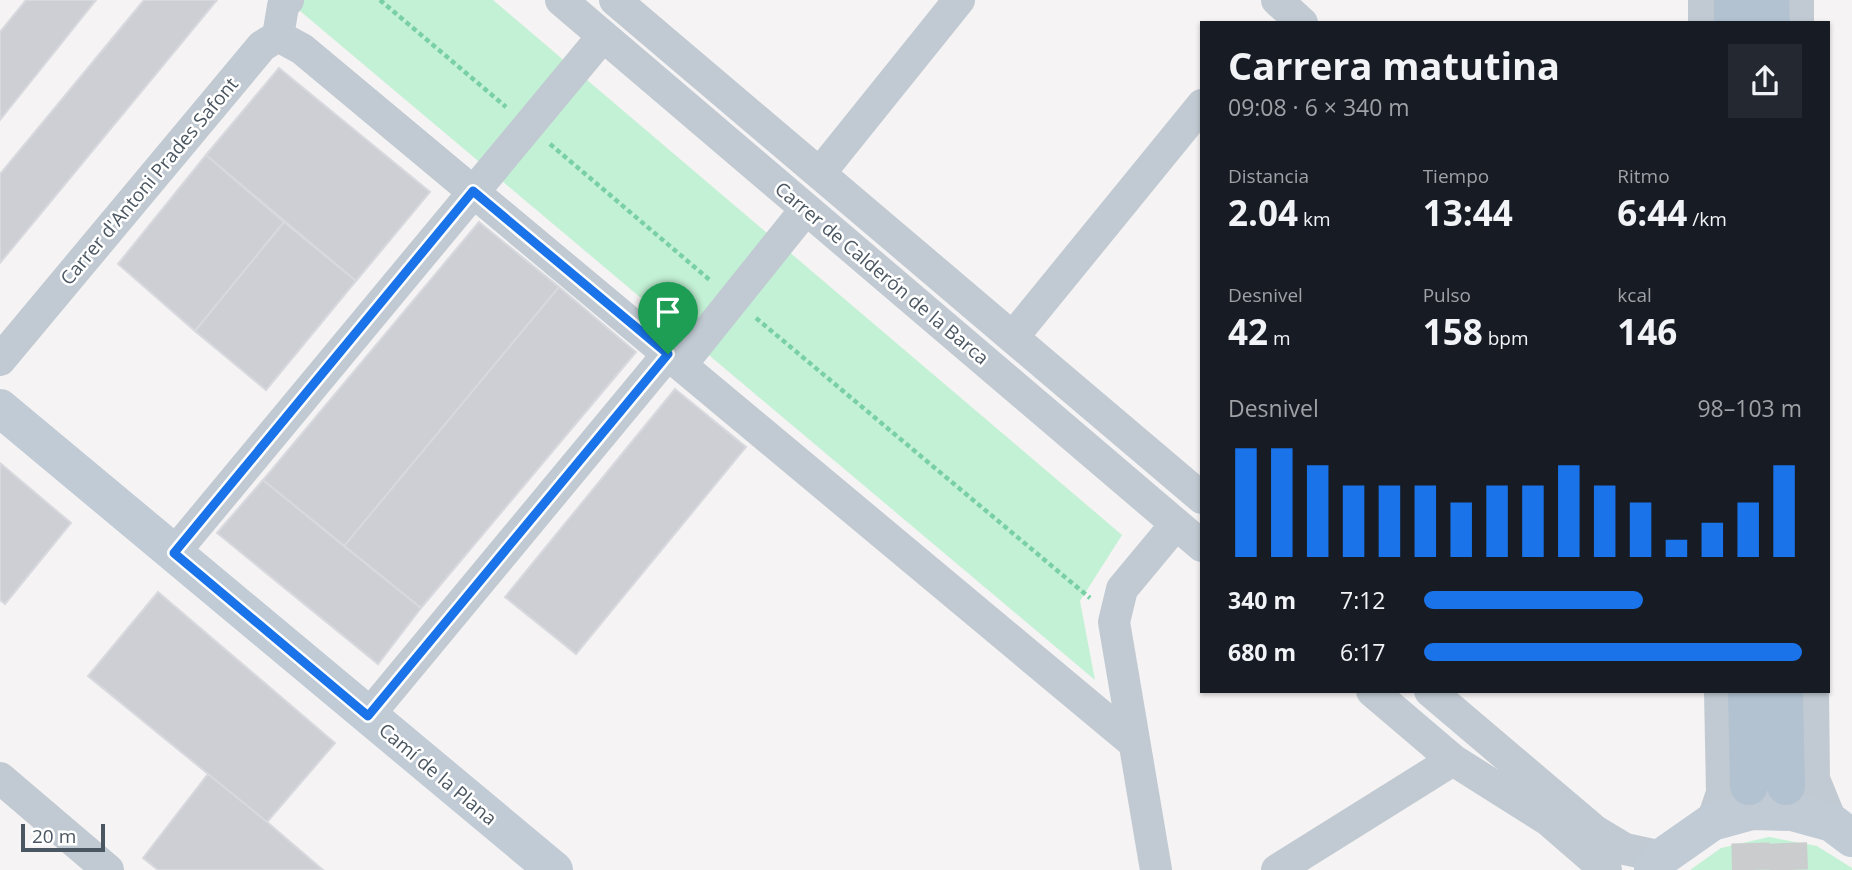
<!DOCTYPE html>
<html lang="es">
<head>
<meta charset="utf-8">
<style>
  body { margin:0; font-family:"Open Sans",sans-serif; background:#242831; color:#f1f3f6; height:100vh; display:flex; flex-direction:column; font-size:26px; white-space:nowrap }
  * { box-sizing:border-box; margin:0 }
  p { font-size:23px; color:#9ea1a6 }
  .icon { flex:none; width:38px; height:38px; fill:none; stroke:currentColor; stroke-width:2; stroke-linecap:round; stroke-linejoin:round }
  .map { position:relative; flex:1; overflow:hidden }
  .sheet { position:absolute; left:1200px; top:21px; width:630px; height:672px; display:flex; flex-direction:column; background:#171b24; border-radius:0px; box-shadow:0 2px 5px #0004 }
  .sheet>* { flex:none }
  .scale { position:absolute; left:21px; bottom:18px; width:84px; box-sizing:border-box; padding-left:7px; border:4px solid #4a5661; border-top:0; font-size:19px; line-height:24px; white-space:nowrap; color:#4a5661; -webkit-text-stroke:5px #fff; paint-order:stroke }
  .pin { position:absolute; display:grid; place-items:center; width:60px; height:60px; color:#fff; margin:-72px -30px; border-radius:50% 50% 50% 0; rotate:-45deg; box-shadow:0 0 7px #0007 }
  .pin .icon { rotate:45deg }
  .round { display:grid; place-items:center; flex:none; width:74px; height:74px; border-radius:0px; background:#242831 }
  .overview { display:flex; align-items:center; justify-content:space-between; height:119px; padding:0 28px }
  h1 { font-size:38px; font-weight:700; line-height:52px }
  .metrics { display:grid; grid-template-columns:repeat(3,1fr); gap:10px; height:119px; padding:7px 28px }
  .metrics div { display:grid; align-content:center }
  .metrics b { font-size:35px; font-weight:700 }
  .metrics small { font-size:19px; font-weight:400 }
  .metrics p { font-size:19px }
  .chart { height:196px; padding:14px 28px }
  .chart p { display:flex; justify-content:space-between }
  .chart svg { width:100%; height:126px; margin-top:7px; stroke:#1a73e8; stroke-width:6 }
  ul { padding:0 28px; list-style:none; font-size:23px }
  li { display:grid; grid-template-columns:112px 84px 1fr; align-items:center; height:52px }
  li i { height:18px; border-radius:9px; background:#1a73e8 }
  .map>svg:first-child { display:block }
</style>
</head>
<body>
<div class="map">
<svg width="1852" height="870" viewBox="0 0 1852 870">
  <rect width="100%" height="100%" fill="#f5f3f3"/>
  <!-- green -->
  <path fill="#c3f1d5" d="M287,0H493L1122,535L1080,601L1095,680Z
    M1769,837L1817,846L1852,868V870H1690L1721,848Z"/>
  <!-- building -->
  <path fill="#cdcfd5" stroke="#d7d9de" stroke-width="2" d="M26,0H96L0,120V32Z
    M144,0H217L0,263V174Z
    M279,68L430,192L356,281L206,155Z
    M206,155L284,222L195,331L118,264Z
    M284,222L356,281L266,390L195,331Z
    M479,222L559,287L344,546L263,480Z
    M559,287L636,352L421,608L344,546Z
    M675,389L746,447L576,654L505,597Z
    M0,463L71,523L5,604L0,600Z
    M263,480L421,608L378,664L217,533Z
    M158,592L335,743L267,822L88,676Z
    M208,774L267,822L323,870H158L143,858Z"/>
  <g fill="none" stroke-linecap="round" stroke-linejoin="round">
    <!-- primary-tunnel -->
    <path stroke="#caccce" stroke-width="38" stroke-dasharray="38 19" stroke-linecap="butt" d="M1749,786L1751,870
      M1786,786L1789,870"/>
    <!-- path -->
    <path stroke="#7ad0a6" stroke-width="4.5" stroke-dasharray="5 3.5" stroke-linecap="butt" d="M380,0L506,107
      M550,144L711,281
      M756,318L1090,598"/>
    <!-- street -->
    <path stroke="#c1cad2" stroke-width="32" d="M561,0L1202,546
      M615,0L1202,498
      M1277,0L1302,23
      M1704,0V23
      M1798,0V23
      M278,36L302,49L1134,743
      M820,173L959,0
      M1013,337L1202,105
      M0,360L262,46L278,36L283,6L288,0
      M681,365L806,209
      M174,553L603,36
      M1372,691L1453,760L1548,820L1606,870
      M1430,691L1595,831L1625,849L1662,857
      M1813,691L1814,779L1832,823
      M368,716L668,354
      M0,778L108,870
      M1712,822L1722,793L1720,691
      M1156,870L1114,622L1122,589L1176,524
      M1277,870L1453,760"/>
    <!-- secondary -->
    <path stroke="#c1cbd6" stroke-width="38" d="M0,408L554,870
      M1653,870L1662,857L1712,822L1752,811L1792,812L1832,823L1852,838"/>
    <!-- primary -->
    <path stroke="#b3c2d1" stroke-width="38" d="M1733,0V23
      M1770,0L1771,23
      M1747,691L1749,786
      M1784,691L1786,786"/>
  </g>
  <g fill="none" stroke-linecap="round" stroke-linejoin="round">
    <defs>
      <path id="route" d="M473,191L668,354L368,716L174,553Z"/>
    </defs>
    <!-- route casing -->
    <use href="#route" stroke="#fff" stroke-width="14"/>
    <!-- route -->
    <use href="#route" stroke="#1a73e8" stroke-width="9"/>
  </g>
  <g text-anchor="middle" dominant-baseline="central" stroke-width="5" stroke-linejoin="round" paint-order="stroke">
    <!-- street labels -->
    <g font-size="19" fill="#4a5661" stroke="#fff">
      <text transform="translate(149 181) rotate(-50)">Carrer d'Antoni Prades Safont</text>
      <text transform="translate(882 273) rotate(40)">Carrer de Calderón de la Barca</text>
      <text transform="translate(438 774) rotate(40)">Camí de la Plana</text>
    </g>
  </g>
</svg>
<div class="scale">20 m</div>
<div class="pin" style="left:668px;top:354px;background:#1e9e55"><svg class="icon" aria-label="arrive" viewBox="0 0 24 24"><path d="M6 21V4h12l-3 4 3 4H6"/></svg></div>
<section class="sheet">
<div class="overview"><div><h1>Carrera matutina</h1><p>09:08 · 6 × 340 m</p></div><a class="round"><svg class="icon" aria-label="share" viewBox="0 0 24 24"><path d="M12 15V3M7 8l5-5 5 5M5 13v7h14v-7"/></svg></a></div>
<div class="metrics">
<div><p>Distancia</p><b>2.04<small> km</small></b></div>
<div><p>Tiempo</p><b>13:44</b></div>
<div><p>Ritmo</p><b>6:44<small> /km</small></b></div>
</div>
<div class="metrics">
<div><p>Desnivel</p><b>42<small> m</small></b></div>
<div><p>Pulso</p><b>158<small> bpm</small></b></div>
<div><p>kcal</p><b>146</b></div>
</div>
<div class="chart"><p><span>Desnivel</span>98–103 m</p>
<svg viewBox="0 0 160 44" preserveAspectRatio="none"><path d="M5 44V6M15 44V6M25 44V12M35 44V19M45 44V19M55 44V19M65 44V25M75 44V19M85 44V19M95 44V12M105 44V19M115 44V25M125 44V38M135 44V32M145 44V25M155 44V12"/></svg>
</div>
<ul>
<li><b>340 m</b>7:12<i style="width:58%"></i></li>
<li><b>680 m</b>6:17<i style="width:100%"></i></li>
</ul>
</section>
</div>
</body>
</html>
